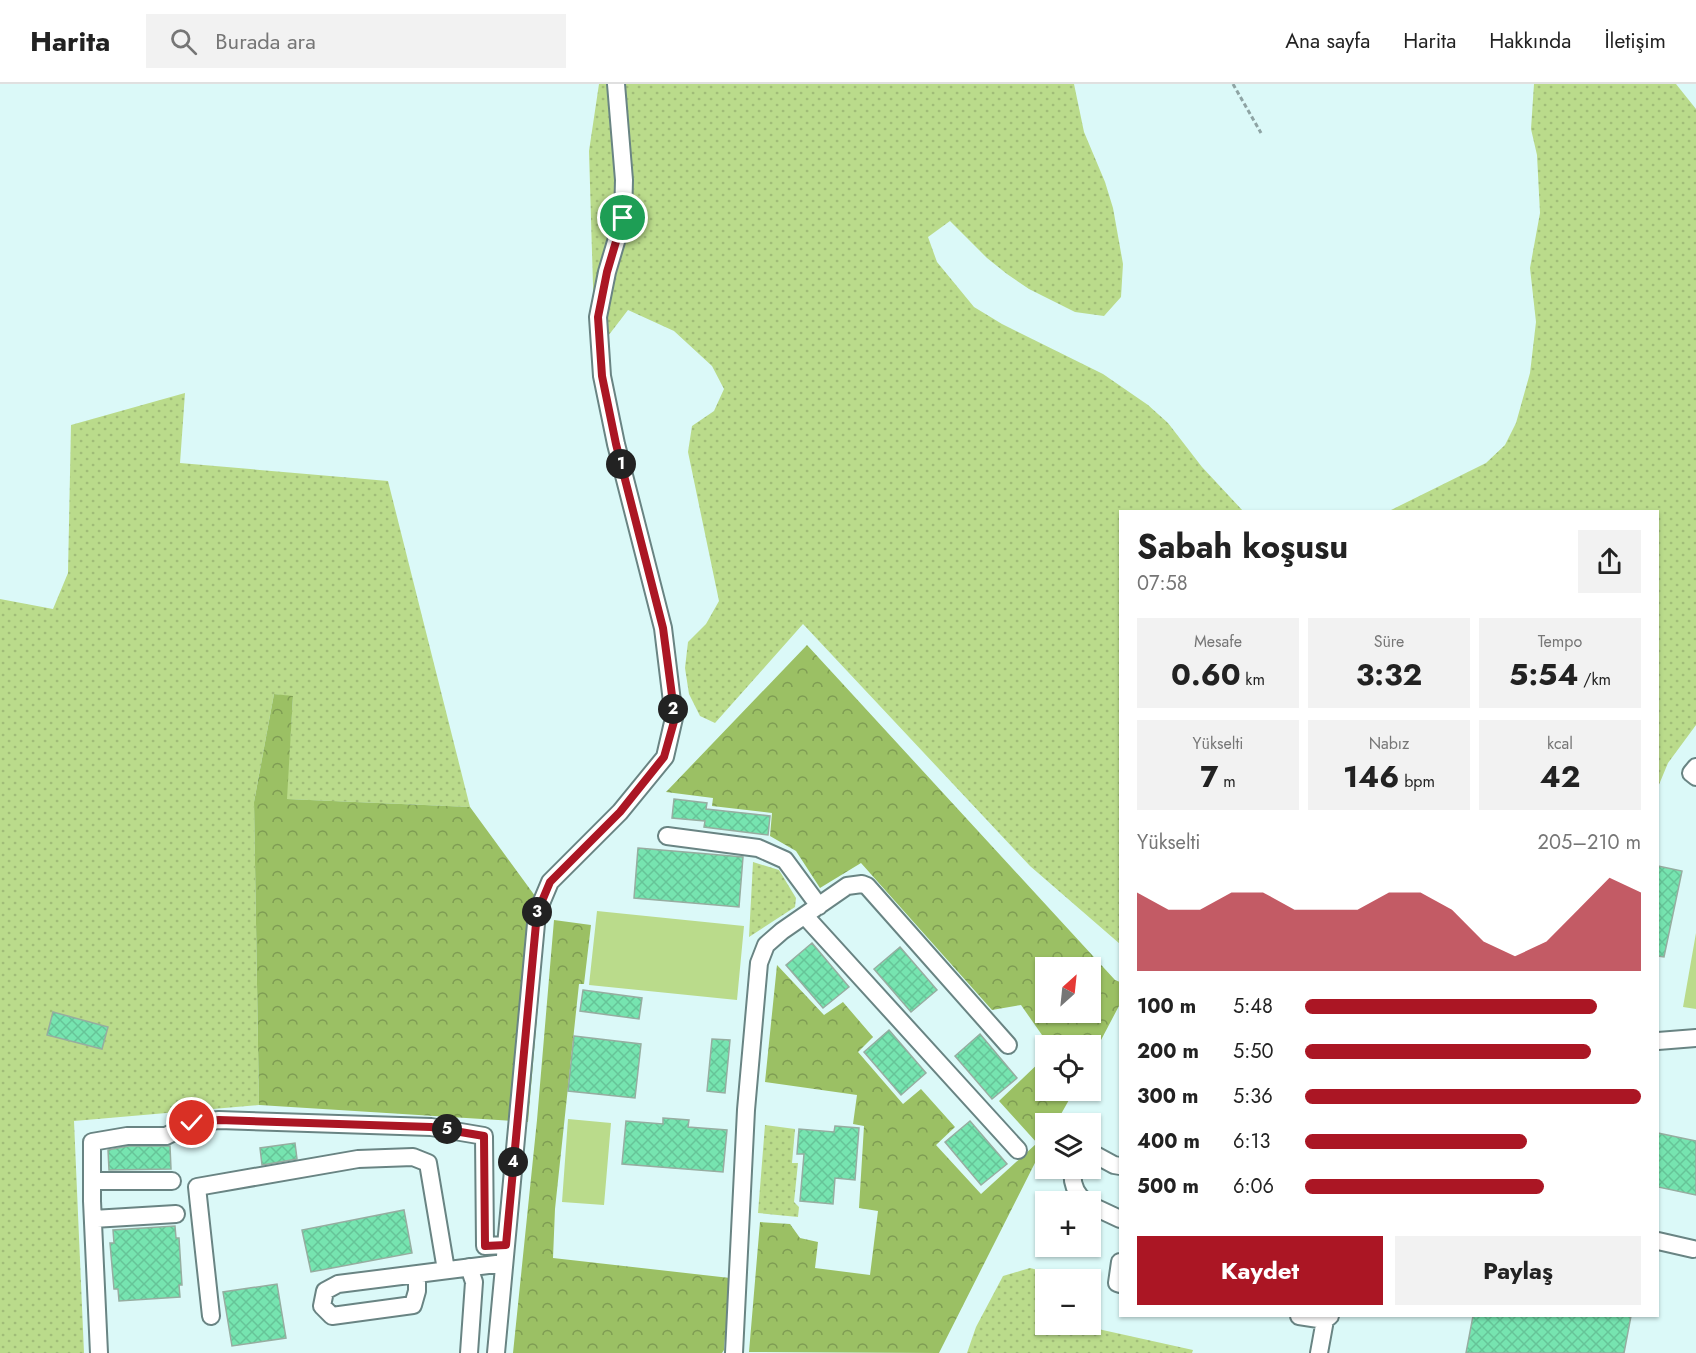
<!DOCTYPE html>
<html lang="tr">
<head>
<meta charset="utf-8">
<style>
  body { margin:0; font-family:Jost,sans-serif; background:#f2f2f2; color:#222; height:100vh; display:flex; flex-direction:column; font-size:22px; white-space:nowrap }
  * { box-sizing:border-box; margin:0 }
  p { font-size:20px; color:#767676 }
  .icon { flex:none; width:33px; height:33px; fill:none; stroke:currentColor; stroke-width:2; stroke-linecap:round; stroke-linejoin:round }
  .map { position:relative; flex:1; overflow:hidden }
  .sheet { position:absolute; left:1119px; top:426px; width:540px; height:807px; display:flex; flex-direction:column; background:#fff; border-radius:0px; box-shadow:0 2px 4px #0004 }
  .sheet>* { flex:none }
  .needle { width:39px; rotate:27deg }
  .buttons { position:absolute; left:1035px; top:873px; display:grid; gap:12px }
  .buttons a { display:grid; place-items:center; width:66px; height:66px; border-radius:0px; background:#fff; box-shadow:0 2px 4px #0004; font-size:30px }
  .pin { position:absolute; display:grid; place-items:center; width:51px; height:51px; color:#fff; margin:-26px; border:3px solid #fff; border-radius:50%; box-shadow:0 2px 6px #0007 }
  .km { position:absolute; width:30px; height:30px; margin:-15px; border-radius:50%; background:#222; color:#fff; font-size:16px; line-height:30px; text-align:center }
  .round { display:grid; place-items:center; flex:none; width:63px; height:63px; border-radius:0px; background:#f2f2f2 }
  .head { display:flex; align-items:center; justify-content:space-between; height:102px; padding:0 18px }
  h1 { font-size:33px; font-weight:700; line-height:45px }
  .figures { display:grid; grid-template-columns:repeat(3,1fr); gap:9px; height:102px; padding:6px 18px }
  .figures div { display:grid; align-content:center; border-radius:0px; background:#f2f2f2; text-align:center }
  .figures b { font-size:30px; font-weight:700 }
  .figures small { font-size:16px; font-weight:400 }
  .figures p { font-size:16px }
  .chart { height:168px; padding:12px 18px }
  .chart p { display:flex; justify-content:space-between }
  .chart svg { width:100%; height:108px; margin-top:6px; fill:#ab1624; opacity:.7 }
  .button { display:flex; gap:12px; margin-top:auto; padding:12px 18px }
  .button a { flex:1; height:69px; border-radius:0px; background:#ab1624; color:#fff; font-size:24px; font-weight:700; line-height:69px; text-align:center }
  .button a+a { background:#f2f2f2; color:#222 }
  ul { padding:0 18px; list-style:none; font-size:20px }
  li { display:grid; grid-template-columns:96px 72px 1fr; align-items:center; height:45px }
  li i { height:15px; border-radius:8px; background:#ab1624 }
  header { display:flex; align-items:center; gap:36px; box-sizing:border-box; height:84px; padding:0 30px; background:#fff; border-bottom:2px solid #e0e0e0 }
  header strong { font-size:28px }
  nav { display:flex; gap:33px; margin-inline-start:auto; font-size:21px }
  .search { width:420px; height:54px; background:#f2f2f2; display:flex; align-items:center; gap:15px; box-sizing:border-box; padding:0 21px; border-radius:0px; color:#767676; font-size:22px }
  .map>svg:first-child { display:block }
</style>
</head>
<body>
<header>
<strong>Harita</strong>
<div class="search"><svg class="icon" aria-label="search" viewBox="0 0 24 24"><circle cx="10" cy="10" r="6"/><path d="M15 15l6 6"/></svg>Burada ara</div>
<nav><a>Ana sayfa</a><a>Harita</a><a>Hakkında</a><a>İletişim</a></nav>
</header>
<div class="map">
<svg width="1696" height="1269" viewBox="0 0 1696 1269">
  <defs>
    <pattern id="grass-dots" width="8" height="8" patternUnits="userSpaceOnUse" patternTransform="scale(1.5)"><rect width="8" height="8" fill="#badb8b"/><path d="M2 2h.1M6 6h.1" fill="none" stroke="#a0bc78" stroke-width="1.8" stroke-linecap="round"/></pattern>
    <pattern id="forest-crowns" width="20" height="18" patternUnits="userSpaceOnUse" patternTransform="scale(1.5)"><rect width="20" height="18" fill="#9bc064"/><path d="M2 6a3 3 0 1 1 6 0M12 15a3 3 0 1 1 6 0" fill="none" stroke="#7e9c53"/></pattern>
    <pattern id="building-cross-hatch" width="8" height="8" patternUnits="userSpaceOnUse" patternTransform="scale(1.5)"><rect width="8" height="8" fill="#76e4b0"/><path d="M0 0l8 8M0 8l8-8" fill="none" stroke="#66c498"/></pattern>
  </defs>
  <rect width="100%" height="100%" fill="#dbf9f8"/>
  <!-- grass -->
  <path fill="url(#grass-dots)" d="M599,0H1074L1084,48L1105,98L1113,124L1123,180L1121,213L1104,232L1075,228L1029,205L1007,190L987,174L950,137L928,153L937,178L974,223L1002,240L1103,290L1148,321L1168,339L1202,383L1243,427L1120,428V860L1030,782L803,540L715,639L700,632L689,610L685,584L688,558L706,540L719,517L688,368L692,342L714,327L724,305L712,282L674,247L628,226L595,269L589,67Z
    M1534,0H1676L1696,25V641L1668,679L1658,703V428L1389,427L1486,379L1505,361L1516,339L1530,289L1536,238L1530,184L1540,129L1537,71L1531,45Z
    M185,309L180,379L388,397L470,723L286,715L293,613L274,610L254,718L259,1021L74,1037L84,1269H0V515L53,525L68,489L71,341Z
    M753,778L779,786L796,814L795,823L749,853Z
    M765,1041L795,1045L792,1079H798L794,1118L799,1123L798,1133L758,1129Z
    M1030,1184L1073,1195L1046,1196V1240L1080,1241L1193,1266L1192,1269H967L976,1243L1003,1192Z"/>
  <!-- forest -->
  <path fill="url(#forest-crowns)" fill-rule="evenodd" d="M807,561L1115,896L1120,898V920L1091,975L1090,962L1049,961L1021,921L992,926L861,779L820,804L796,767L770,752L772,729L712,722L713,714L666,708ZM1046,884H1090V928H1046Z
    M274,610L293,612L287,715L470,723L546,827L528,1038L259,1021L254,718Z
    M554,836L591,841L584,900H579L555,1125L553,1174L730,1194L724,1266L722,1269H513L537,1036Z
    M777,881L824,931L843,918L873,953L858,968L903,1020L921,1005L955,1043L936,1061L981,1110L1037,1059L999,1017L1045,973L1046,1006L1074,1007L1056,1039L1046,1040L1045,1059L939,1269L749,1268L760,1138L790,1140L800,1154L818,1158L815,1184L870,1191L878,1127L859,1124L864,1042L853,1040L857,1011L765,998Z"/>
  <!-- pitch -->
  <path fill="#badb8b" d="M597,827L744,842L737,916L589,901Z
    M1696,849V925L1683,923Z
    M568,1035L611,1039L604,1121L562,1118Z"/>
  <!-- building -->
  <path fill="url(#building-cross-hatch)" stroke="#96ada0" stroke-width="1.5" d="M674,715L707,719L706,725L770,732L768,751L704,743L705,737L672,734Z
    M638,764L743,773L739,823L634,814Z
    M1658,782L1682,787L1664,873L1658,872Z
    M812,859L849,903L823,924L786,881Z
    M900,863L937,906L911,928L874,885Z
    M583,906L642,914L639,935L580,927Z
    M53,928L108,943L102,965L47,951Z
    M889,946L926,989L901,1011L864,968Z
    M980,950L1017,994L992,1015L955,972Z
    M574,952L641,960L635,1014L568,1007Z
    M712,955L730,956L725,1009L707,1007Z
    M663,1034L689,1036L688,1043L727,1046L723,1088L622,1080L626,1037L663,1040Z
    M970,1037L1007,1080L981,1101L945,1058Z
    M835,1042L859,1044L855,1096L835,1094L833,1120L800,1117L804,1070H797L799,1045L834,1048Z
    M1658,1049L1696,1057V1111L1658,1103Z
    M295,1059L297,1075L262,1081L260,1064Z
    M128,1062H170L171,1085L109,1086L108,1066Z
    M404,1126L412,1169L311,1188L302,1146Z
    M175,1142L176,1154H179L182,1201H179L180,1213L119,1217L118,1205H114L110,1159H114L113,1146Z
    M277,1200L286,1254L232,1262L223,1208Z
    M1473,1232H1631L1624,1269H1466Z"/>
  <g fill="none" stroke-linecap="round" stroke-linejoin="round">
    <defs>
      <path id="minor" d="M1696,683L1691,689L1696,693
        M667,752L758,764L785,776L819,822
        M805,832L1018,1066
        M1658,957L1696,954
        M1090,1068L1114,1081L1120,1082
        M1073,1084C1071,1097 1075,1110 1086,1118
        M92,1097H172
        M1090,1121L1120,1135
        M93,1135L176,1130
        M1658,1157L1693,1165
        M1120,1178L1117,1199L1120,1200
        M417,1190V1207L413,1221L332,1232L322,1222L325,1207L338,1200L504,1179
        M211,1232L197,1103L358,1075L413,1073L428,1079L446,1186
        M1299,1232L1325,1236L1330,1232
        M99,1269L92,1117V1058L127,1052H166L192,1039L219,1036L431,1043L484,1052L485,1162L506,1161
        M469,1269L474,1198L469,1183
        M496,1269L537,829L550,798L620,728L665,673L674,634L663,544L616,360L602,292L598,233L607,188L623,134L624,96L616,0
        M734,1269L746,1026L759,879L766,861L782,847L847,802L862,800L867,802L1008,961
        M1319,1269L1325,1236L1323,1232"/>
    </defs>
    <!-- minor casing -->
    <use href="#minor" stroke="#698483" stroke-width="20"/>
    <!-- path -->
    <path stroke="#8ea4a4" stroke-width="3" stroke-dasharray="4.5 3" stroke-linecap="butt" d="M1233,0L1261,49"/>
    <!-- minor -->
    <use href="#minor" stroke="#fff" stroke-width="16"/>
  </g>
  <g fill="none" stroke-linecap="round" stroke-linejoin="round">
    <defs>
      <path id="route" d="M192,1039L219,1036L431,1043L484,1052L485,1162L506,1161L537,829L550,798L620,728L664,673L675,634L663,544L616,360L602,292L598,233L607,188L623,134"/>
    </defs>
    <!-- route casing -->
    <use href="#route" stroke="#fff" stroke-width="12"/>
    <!-- route -->
    <use href="#route" stroke="#ab1624" stroke-width="8"/>
  </g>
</svg>
<div class="buttons">
<a><svg class="needle" viewBox="-14 -14 28 28"><path d="M0-13l5 13h-10z" fill="#e53935"/><path d="M0 13l5-13h-10z" fill="#767676"/></svg></a>
<a><svg class="icon" aria-label="locate" viewBox="0 0 24 24"><circle cx="12" cy="12" r="6"/><path d="M12 2v4M12 18v4M2 12h4M18 12h4"/></svg></a>
<a><svg class="icon" aria-label="layers" viewBox="0 0 24 24"><path d="M12 4l9 5-9 5-9-5zM3 14l9 5 9-5"/></svg></a>
<a>+</a>
<a>−</a>
</div>
<div class="pin" style="left:623px;top:134px;background:#1e9e55"><svg class="icon" aria-label="arrive" viewBox="0 0 24 24"><path d="M6 21V4h12l-3 4 3 4H6"/></svg></div>
<div class="pin" style="left:192px;top:1039px;background:#d93025"><svg class="icon" aria-label="check" viewBox="0 0 24 24"><path d="M5 12l5 5 9-10"/></svg></div>
<b class="km" style="left:621px;top:380px">1</b>
<b class="km" style="left:673px;top:625px">2</b>
<b class="km" style="left:537px;top:828px">3</b>
<b class="km" style="left:513px;top:1078px">4</b>
<b class="km" style="left:447px;top:1045px">5</b>
<section class="sheet">
<div class="head"><div><h1>Sabah koşusu</h1><p>07:58</p></div><a class="round"><svg class="icon" aria-label="share" viewBox="0 0 24 24"><path d="M12 15V3M7 8l5-5 5 5M5 13v7h14v-7"/></svg></a></div>
<div class="figures">
<div><p>Mesafe</p><b>0.60<small> km</small></b></div>
<div><p>Süre</p><b>3:32</b></div>
<div><p>Tempo</p><b>5:54<small> /km</small></b></div>
</div>
<div class="figures">
<div><p>Yükselti</p><b>7<small> m</small></b></div>
<div><p>Nabız</p><b>146<small> bpm</small></b></div>
<div><p>kcal</p><b>42</b></div>
</div>
<div class="chart"><p><span>Yükselti</span>205–210 m</p>
<svg viewBox="0 0 160 44" preserveAspectRatio="none"><path d="M0 44V12L10 19L20 19L30 12L40 12L50 19L60 19L70 19L80 12L90 12L100 19L110 32L120 38L130 32L140 19L150 6L160 12V44z"/></svg>
</div>
<ul>
<li><b>100 m</b>5:48<i style="width:87%"></i></li>
<li><b>200 m</b>5:50<i style="width:85%"></i></li>
<li><b>300 m</b>5:36<i style="width:100%"></i></li>
<li><b>400 m</b>6:13<i style="width:66%"></i></li>
<li><b>500 m</b>6:06<i style="width:71%"></i></li>
</ul>
<div class="button"><a>Kaydet</a><a>Paylaş</a></div>
</section>
</div>
</body>
</html>
